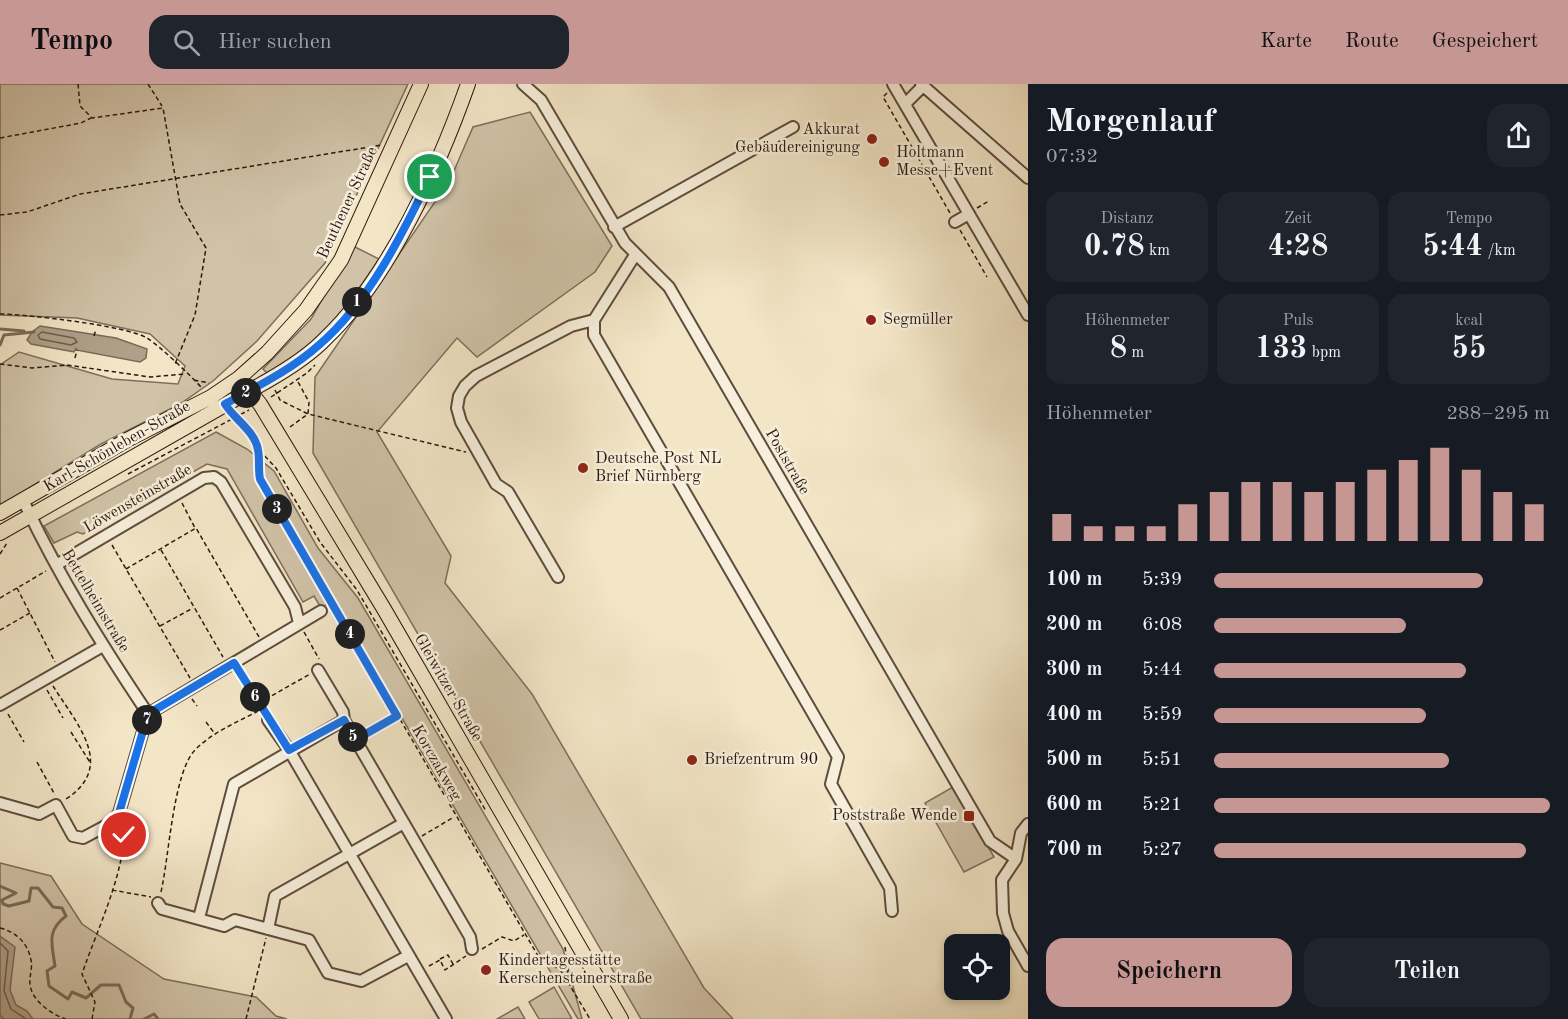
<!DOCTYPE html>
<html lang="de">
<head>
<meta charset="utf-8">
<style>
  body { margin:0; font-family:"Old Standard TT",serif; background:#20242c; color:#f1f3f6; height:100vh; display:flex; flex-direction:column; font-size:22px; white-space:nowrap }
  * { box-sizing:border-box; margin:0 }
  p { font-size:20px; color:#9ea1a6 }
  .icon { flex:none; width:33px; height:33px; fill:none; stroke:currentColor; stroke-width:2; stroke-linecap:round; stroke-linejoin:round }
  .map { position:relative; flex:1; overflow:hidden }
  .panel { display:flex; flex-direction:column; background:#171b24; width:540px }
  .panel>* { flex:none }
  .fabs { position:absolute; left:944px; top:850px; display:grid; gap:12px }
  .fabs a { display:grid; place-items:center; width:66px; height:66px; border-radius:12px; background:#171b24; box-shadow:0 3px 9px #0003; font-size:30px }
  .pin { position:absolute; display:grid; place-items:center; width:51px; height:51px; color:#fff; margin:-26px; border:3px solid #fff; border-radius:50%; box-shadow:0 2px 6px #0007 }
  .km { position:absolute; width:30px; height:30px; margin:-15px; border-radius:50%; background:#222; color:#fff; font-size:16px; line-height:30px; text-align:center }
  .round { display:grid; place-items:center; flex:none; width:63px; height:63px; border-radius:18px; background:#20242c }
  .headline { display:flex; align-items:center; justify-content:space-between; height:102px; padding:0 18px }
  h1 { font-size:33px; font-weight:700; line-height:45px }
  .metrics { display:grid; grid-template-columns:repeat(3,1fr); gap:9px; height:102px; padding:6px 18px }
  .metrics div { display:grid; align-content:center; border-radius:15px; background:#20242c; text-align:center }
  .metrics b { font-size:30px; font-weight:700 }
  .metrics small { font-size:16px; font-weight:400 }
  .metrics p { font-size:16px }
  .chart { height:168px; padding:12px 18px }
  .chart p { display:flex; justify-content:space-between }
  .chart svg { width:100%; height:108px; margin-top:6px; stroke:#c59692; stroke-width:6 }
  .action { display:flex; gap:12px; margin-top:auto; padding:12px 18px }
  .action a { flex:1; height:69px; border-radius:18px; background:#c59692; color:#111; font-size:24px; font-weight:700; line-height:69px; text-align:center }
  .action a+a { background:#20242c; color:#f1f3f6 }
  ul { padding:0 18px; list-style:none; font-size:20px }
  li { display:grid; grid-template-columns:96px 72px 1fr; align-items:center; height:45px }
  li i { height:15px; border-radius:8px; background:#c59692 }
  header { display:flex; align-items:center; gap:36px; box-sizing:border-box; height:84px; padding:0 30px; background:#c59692; color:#111 }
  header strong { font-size:28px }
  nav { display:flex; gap:33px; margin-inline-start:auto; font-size:21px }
  .search { width:420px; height:54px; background:#20242c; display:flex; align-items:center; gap:15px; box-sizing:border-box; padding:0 21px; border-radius:18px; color:#9ea1a6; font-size:22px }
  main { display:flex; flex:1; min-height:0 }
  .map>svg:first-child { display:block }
</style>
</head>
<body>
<header>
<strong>Tempo</strong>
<div class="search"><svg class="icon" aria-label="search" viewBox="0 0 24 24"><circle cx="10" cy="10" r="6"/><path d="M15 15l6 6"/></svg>Hier suchen</div>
<nav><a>Karte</a><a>Route</a><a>Gespeichert</a></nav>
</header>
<main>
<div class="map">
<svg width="1028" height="935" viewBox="0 0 1028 935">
  <rect width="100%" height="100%" fill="#f3e6c7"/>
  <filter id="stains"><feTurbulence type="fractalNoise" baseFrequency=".00333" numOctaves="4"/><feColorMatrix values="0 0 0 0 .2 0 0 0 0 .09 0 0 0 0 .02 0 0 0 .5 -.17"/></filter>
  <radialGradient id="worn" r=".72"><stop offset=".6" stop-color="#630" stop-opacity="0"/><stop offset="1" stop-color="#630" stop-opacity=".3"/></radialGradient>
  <!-- green -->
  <path fill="#d1c3a8" stroke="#7e6e5c" stroke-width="1.5" d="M0,0H408L325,179L257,257L213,297L180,320L101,360L0,422V281L19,268L112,295L178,300L185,282L150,250L77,234L0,231Z
    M530,28L612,162L595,188L477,273L457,254L377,348L451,472L445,499L532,610L704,904L733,935H641L313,369L315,293L450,96L473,43Z
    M353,162L379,175C344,228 324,256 269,291L263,285L311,235Z
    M216,348L247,365L274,387L318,464L358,514L563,865L582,935H578L337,523L329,519L321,524L314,512L303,518L227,385L207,380L83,450L77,448L54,459L44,442Z
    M953,703L994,773L964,788L925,719Z
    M0,779L51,792L82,840L164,895L256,913L276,932L287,935H0Z
    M554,903L572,935H539L529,918Z
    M518,923L525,935H497Z"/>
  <!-- water -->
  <path fill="#afa089" stroke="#7b6a59" stroke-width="1.5" d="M40,242L116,254L147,265L146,274L140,278L76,266V264L74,268L31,260L27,256L32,248Z
    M0,852L15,863L10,906L16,921L27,927L33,935H4L0,931Z"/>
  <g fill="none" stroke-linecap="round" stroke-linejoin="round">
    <!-- shore -->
    <path stroke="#6e5c4c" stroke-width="1.5" d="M42,248L74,254L77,258L71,261L40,255L38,251Z
      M0,859L8,867L4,907L11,925L26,935"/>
    <!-- stream -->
    <path stroke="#7b6a59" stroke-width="3" d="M0,245L24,247
      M0,261L4,251L34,248
      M0,802L16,809L2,816L3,820L9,822L29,817L31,804H38L53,823L62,824L66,832C46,847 52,860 55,882L47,887L49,902L68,915L72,908L86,914L101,901H119L126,918L133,924L130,935
      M144,935L154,930L158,935"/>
    <defs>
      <path id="minor" d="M523,0L541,16L625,159L669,203L990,757L1016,775
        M893,0L1028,231
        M921,0L1028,94
        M905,20L923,2
        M955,138L969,130
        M614,143L793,43
        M635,171L594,236V251L838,673L831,700L890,804L892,827
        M23,416C58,491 102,561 148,630
        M56,481L204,394L214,393L221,398L295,523L299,539
        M558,493L508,408L496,400L461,338L457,324L459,312L465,302L476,292L571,242L594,236
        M318,586L343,628L344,636
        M0,621L103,562
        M148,630L321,527
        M268,636L289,666L446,935
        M0,719L39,730L56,721L73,752L83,754L113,738L119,729L148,630
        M1028,740L1021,749L1016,775L1002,796L1003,829L1008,847L1028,882
        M158,819L162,825L224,842L235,836L309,856L328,889L361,897L408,872
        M199,834L234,700L344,636L470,853L472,865
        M268,845L275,812L404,739"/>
      <path id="major" d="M239,294L260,320L384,525L621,935
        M0,429L127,356L211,313L239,294L267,269L306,226L341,176L421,0
        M0,449L267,297C288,285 309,272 326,254C390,193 439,82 468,0"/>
    </defs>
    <!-- minor casing -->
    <use href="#minor" stroke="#5e4c3e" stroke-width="14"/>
    <!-- major casing -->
    <use href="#major" stroke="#2c1810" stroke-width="16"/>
    <!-- path -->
    <path stroke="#2c1810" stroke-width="1.5" stroke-dasharray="4.5 3" stroke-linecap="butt" d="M78,0L80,22L92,34L163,24L180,120L206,164L195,231L175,280
      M148,0L162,22
      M887,9L883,13L950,129
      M0,54L81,39L91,34
      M977,124L989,117
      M0,131L27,128L80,110L382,61
      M960,146L987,193
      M0,230C25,230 128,242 147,254C161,263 190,291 202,304
      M94,252L96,245
      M75,274L77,266
      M0,280L32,284L67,281L150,293L186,290
      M194,296L209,299
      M275,306L280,316L308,330L466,368
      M271,313L307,289L315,281
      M232,332L243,340L258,365L276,384L320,458L357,506L486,727
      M290,343L308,330L309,318L297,296
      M258,366L260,395L541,877L560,885L590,935
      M128,390L249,326
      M182,419L195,444
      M112,461L190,594
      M161,466L223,573
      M0,470L7,459
      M126,485L196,444L259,553
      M17,504L55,578
      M0,514L46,487
      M160,542L193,524
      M0,546L30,529
      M304,548L319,575
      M239,587L261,624
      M53,602C76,639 117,682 66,715
      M47,606L63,634
      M192,615L197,622
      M259,619L310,590
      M8,630L24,658
      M206,638L215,650
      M71,648L91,680
      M364,650L396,632
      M37,678L55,711
      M422,752L454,733
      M112,806L151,813
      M161,808C169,774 173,689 195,666C212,648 240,637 262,625
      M0,844C16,848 28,859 31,876C33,884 29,892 30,900C31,916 52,931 66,935
      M565,863L568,886L566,895
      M482,865L502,853L514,857L524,851
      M440,875L448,871L453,880
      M429,882L440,876L445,886L466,872
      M92,935L95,918L82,890C98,843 125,790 125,739
      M246,935L266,854"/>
    <!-- minor -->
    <use href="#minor" stroke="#f7efdb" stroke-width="10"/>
    <!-- major -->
    <use href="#major" stroke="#f3e6c7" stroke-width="14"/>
  </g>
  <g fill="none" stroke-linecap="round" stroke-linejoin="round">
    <defs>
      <path id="route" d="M124,751V730L119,729L148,630L234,579L289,666L344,636L355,656L397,632L260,395C258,385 260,375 258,366C255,347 234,335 225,320C258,302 291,286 319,261C369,218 402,151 430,93"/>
    </defs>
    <!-- route casing -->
    <use href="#route" stroke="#fff" stroke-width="12"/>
    <!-- route -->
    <use href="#route" stroke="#1a73e8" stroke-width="8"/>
  </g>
  <!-- markers -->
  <g fill="#8f2418" stroke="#f7efdb" stroke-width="2">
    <circle cx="872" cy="55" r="6"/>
    <circle cx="884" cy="78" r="6"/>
    <circle cx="871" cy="236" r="6"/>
    <circle cx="583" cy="384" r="6"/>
    <circle cx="692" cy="676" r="6"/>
    <rect x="963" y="726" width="12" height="12" rx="3"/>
    <circle cx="486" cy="886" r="6"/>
  </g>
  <g text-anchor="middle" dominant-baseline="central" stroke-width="5" stroke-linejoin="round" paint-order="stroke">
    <!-- poi labels -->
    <g font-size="16" fill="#2c1810" stroke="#f7efdb" text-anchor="start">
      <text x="860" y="46" text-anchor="end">Akkurat<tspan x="860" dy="18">Gebäudereinigung</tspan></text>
      <text x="896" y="69">Holtmann<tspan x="896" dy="18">Messe+Event</tspan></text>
      <text x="883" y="236">Segmüller</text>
      <text x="595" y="375">Deutsche Post NL<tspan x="595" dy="18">Brief Nürnberg</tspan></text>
      <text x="704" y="676">Briefzentrum 90</text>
      <text x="957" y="732" text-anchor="end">Poststraße Wende</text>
      <text x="498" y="877">Kindertagesstätte<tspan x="498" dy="18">Kerschensteinerstraße</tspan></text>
    </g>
    <!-- street labels -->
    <g font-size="16" fill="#2c1810" stroke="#f7efdb">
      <text transform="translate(348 119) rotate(-65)">Beuthener Straße</text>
      <text transform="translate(117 363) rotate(-30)">Karl-Schönleben-Straße</text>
      <text transform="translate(787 378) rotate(60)">Poststraße</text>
      <text transform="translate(138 415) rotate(-30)">Löwensteinstraße</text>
      <text transform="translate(95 517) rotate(59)">Bettelheimstraße</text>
      <text transform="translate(448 604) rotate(60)">Gleiwitzer Straße</text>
      <text transform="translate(436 679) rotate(60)">Korczakweg</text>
    </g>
  </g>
  <rect width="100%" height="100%" filter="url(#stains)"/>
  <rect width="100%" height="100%" fill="url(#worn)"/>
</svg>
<div class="fabs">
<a><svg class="icon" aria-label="locate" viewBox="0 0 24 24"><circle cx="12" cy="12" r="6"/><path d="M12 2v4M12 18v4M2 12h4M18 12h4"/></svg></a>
</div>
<div class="pin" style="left:430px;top:93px;background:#1e9e55"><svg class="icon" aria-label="arrive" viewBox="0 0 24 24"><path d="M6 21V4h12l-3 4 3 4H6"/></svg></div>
<div class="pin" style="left:124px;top:751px;background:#d93025"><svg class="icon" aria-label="check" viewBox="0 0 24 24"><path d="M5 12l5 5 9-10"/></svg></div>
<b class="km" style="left:357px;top:218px">1</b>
<b class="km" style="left:246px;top:309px">2</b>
<b class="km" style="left:277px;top:425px">3</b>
<b class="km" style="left:350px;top:550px">4</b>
<b class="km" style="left:353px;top:653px">5</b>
<b class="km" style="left:255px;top:613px">6</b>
<b class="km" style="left:147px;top:636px">7</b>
</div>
<section class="panel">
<div class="headline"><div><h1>Morgenlauf</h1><p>07:32</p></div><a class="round"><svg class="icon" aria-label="share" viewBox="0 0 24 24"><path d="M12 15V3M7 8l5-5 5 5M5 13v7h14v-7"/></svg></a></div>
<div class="metrics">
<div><p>Distanz</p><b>0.78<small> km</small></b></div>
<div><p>Zeit</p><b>4:28</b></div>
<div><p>Tempo</p><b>5:44<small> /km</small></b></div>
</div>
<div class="metrics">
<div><p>Höhenmeter</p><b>8<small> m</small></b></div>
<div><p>Puls</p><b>133<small> bpm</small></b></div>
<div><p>kcal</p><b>55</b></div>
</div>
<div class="chart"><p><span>Höhenmeter</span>288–295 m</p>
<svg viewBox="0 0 160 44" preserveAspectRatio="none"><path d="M5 44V33M15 44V38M25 44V38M35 44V38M45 44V29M55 44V24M65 44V20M75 44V20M85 44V24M95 44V20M105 44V15M115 44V11M125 44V6M135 44V15M145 44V24M155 44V29"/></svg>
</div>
<ul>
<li><b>100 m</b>5:39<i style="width:80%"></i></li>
<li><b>200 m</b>6:08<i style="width:57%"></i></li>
<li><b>300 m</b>5:44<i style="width:75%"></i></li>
<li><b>400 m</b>5:59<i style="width:63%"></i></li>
<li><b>500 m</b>5:51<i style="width:70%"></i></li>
<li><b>600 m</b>5:21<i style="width:100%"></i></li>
<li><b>700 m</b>5:27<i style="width:93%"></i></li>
</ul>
<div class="action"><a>Speichern</a><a>Teilen</a></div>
</section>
</main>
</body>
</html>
